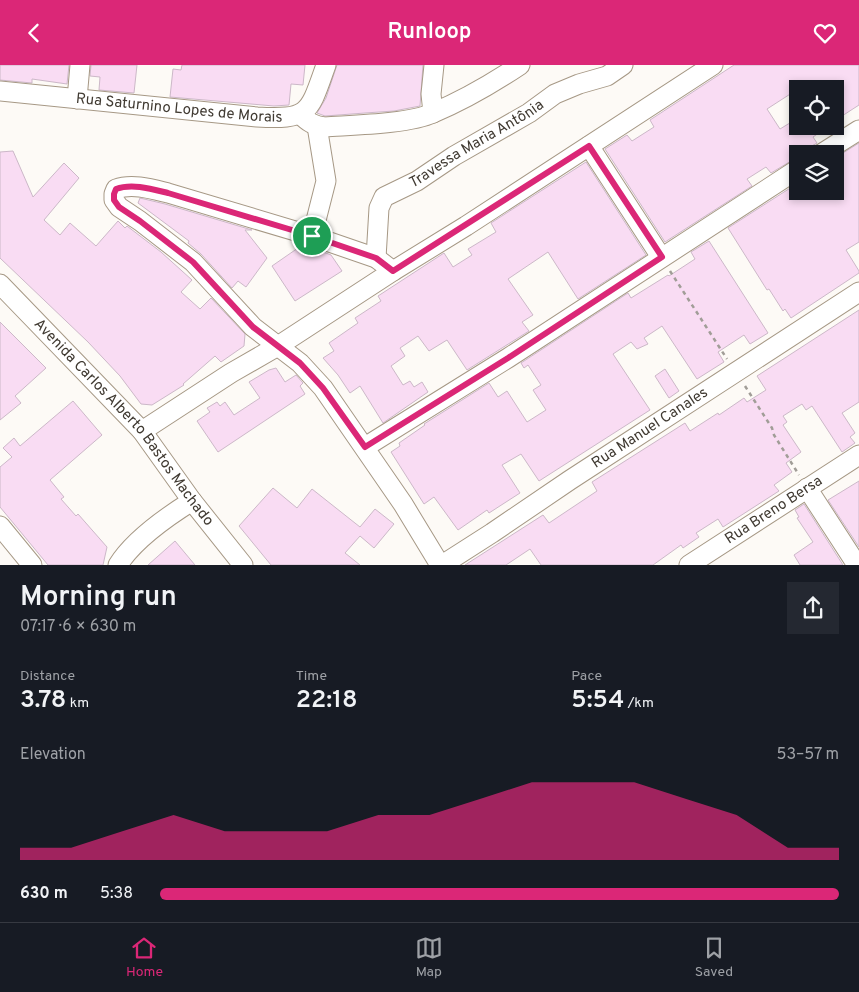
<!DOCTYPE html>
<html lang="en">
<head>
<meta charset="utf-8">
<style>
  body { margin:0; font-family:Overpass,sans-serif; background:#242831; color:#f1f3f6; height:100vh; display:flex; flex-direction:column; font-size:19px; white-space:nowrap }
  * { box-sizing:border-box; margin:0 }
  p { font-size:16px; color:#9ea1a6 }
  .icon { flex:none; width:28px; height:28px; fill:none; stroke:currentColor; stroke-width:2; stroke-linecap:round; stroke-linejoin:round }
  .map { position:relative; height:500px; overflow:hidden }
  .details { display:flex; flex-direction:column; background:#171b24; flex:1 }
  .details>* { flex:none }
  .controls { position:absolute; left:789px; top:15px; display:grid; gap:10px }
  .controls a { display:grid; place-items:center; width:55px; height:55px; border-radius:0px; background:#171b24; box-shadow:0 2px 8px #0003; font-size:25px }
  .pin { position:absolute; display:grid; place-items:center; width:42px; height:42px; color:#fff; margin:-21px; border:2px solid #fff; border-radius:50%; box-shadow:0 1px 5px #0007 }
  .round { display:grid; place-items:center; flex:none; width:52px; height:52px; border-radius:0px; background:#242831 }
  .headline { display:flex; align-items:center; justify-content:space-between; height:85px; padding:0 20px }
  h1 { font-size:28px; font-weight:600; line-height:38px }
  .stats { display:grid; grid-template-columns:repeat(3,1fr); gap:8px; height:85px; padding:5px 20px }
  .stats div { display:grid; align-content:center }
  .stats b { font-size:25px; font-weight:600 }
  .stats small { font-size:14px; font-weight:400 }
  .stats p { font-size:14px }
  .chart { height:140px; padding:10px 20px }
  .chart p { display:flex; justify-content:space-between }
  .chart svg { width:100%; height:90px; margin-top:5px; fill:#db2777; opacity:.7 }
  ul { padding:0 20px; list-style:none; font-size:16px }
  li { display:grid; grid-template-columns:80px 60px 1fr; align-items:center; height:38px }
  li i { height:12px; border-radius:6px; background:#db2777 }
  header { display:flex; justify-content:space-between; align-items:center; height:65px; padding:0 20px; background:#db2777; color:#fff; font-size:22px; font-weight:600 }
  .tabs { display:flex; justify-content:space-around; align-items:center; height:70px; border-top:1px solid #363941; background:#171b24; font-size:14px; color:#9ea1a6 }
  .tabs a { display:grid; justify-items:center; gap:2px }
  .tabs .on { color:#db2777 }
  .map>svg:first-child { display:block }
</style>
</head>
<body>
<header><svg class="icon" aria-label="back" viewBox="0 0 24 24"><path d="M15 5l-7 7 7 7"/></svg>Runloop<svg class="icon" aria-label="heart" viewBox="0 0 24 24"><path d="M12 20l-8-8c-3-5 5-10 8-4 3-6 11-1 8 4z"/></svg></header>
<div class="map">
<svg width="859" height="500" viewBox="0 0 859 500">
  <rect width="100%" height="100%" fill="#fdfaf6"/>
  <!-- building -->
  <path fill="#f9dcf3" stroke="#ccb8c8" d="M0,0H69L67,19L32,14V18L0,15Z
    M91,0H137L134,28L99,25L100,12L90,11Z
    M182,0H305L303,20L291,19L289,40L274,41L170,32L173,4L181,5Z
    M337,0H423L420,41L394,46L365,48L325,51L317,48L326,33Z
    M734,0H859V40L842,51L835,41V29L843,24H798L767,44L780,64L798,53V61H829L813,72L817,78L798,89L795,92L796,93L771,108L766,102L747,114L752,121L665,177L605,84L627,70L632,76L654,62L650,55Z
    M859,78V177L846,185L859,206V208L791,253L785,244L783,246L769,224L767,225L728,163L798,118V126H835V93Z
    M13,86L33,132L64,98L79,113L44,155L60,170L70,158L96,181L118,156L125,163L127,161L161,187L192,215L181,227L200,244L211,233L245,269L244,281L221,297L215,291L183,319L184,320L152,340L141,339L120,311L88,277L0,193V87Z
    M586,97L646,190L578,234L548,187L508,214L533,250L522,257L529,266L467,305L447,275L429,286L418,271L400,283L405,291L391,301L403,320L410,316L414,322L422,317L428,327L383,358L360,321L350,328L338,310L323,293L334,286L329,278L358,258L355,253L381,236L378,231L444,188L453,202L472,190L468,184L496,167L491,158Z
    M140,133L165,139L252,165H245L267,193L246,222L238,216L232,223L201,189L188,178L189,176L138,138Z
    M709,176L768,268L750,279L744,270L718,287L724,297L697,314L662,261L644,273L648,279L637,284L631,277L613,289L650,345L539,416L521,389L502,400L520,428L489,448L487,445L458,465L434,432L424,439L391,387L400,381L399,378L425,360L424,359L489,318L498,332L507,326L527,357L546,345L533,325L541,320L528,300L524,303L521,298L628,228L631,233L668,210L669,211L695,194L691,187Z
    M310,182L331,190L342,206L295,236L272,201L298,183L303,190Z
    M859,245V337L842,348L855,368L850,372L855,378L842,387L812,341L806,345L802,339L783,351L787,357L783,360L801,387L786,398L792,407L774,420L779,426L723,462L718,454L696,468L699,472L683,483L681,480L653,500H541L530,484L506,500H465L543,450L549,458L597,426L592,417L685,358L690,366L718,348L719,350L744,333L747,337L766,325L757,311Z
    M0,257L46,303L15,331L21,338L0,355Z
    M276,303L285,317L296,310L303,318L300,321L305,329L218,387L197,356L210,347L207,343L217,337L220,341L225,337L234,350L260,333L249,317L269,305Z
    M665,304L679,326L669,333L655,311Z
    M73,336L102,370L50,415L64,432L61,434L76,451L78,449L107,482L103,500H48L0,442V402L12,392L3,383L14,373L20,381Z
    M859,416V482L828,435Z
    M273,423L297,443L312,424L360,462L375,444L394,459L374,483L360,471L345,488L360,500H271L239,461Z
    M804,439L843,500H800L794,490L813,477L797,453L799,452L795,445Z
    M175,476L195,500H148Z"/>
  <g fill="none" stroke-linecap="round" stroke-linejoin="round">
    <defs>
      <g id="minor">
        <path d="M434,0L431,29L433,48C464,35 493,18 520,0"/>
        <path id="s1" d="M0,26L257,52C310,55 309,48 326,0"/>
        <path d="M77,34L80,0"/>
        <path d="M300,49C308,57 314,61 325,62C354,60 409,59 433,48"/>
        <path d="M589,81L661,192"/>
        <path d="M821,89L859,65"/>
        <path d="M312,171L326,116L317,61"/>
        <path id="s2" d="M376,193L379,143L384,132L417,116L454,91L529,48L555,29L579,19L607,11L623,0"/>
        <path d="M393,206L376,193L312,171L168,128C152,124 132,118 116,124L114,129V135L119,142L140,156L193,197L253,262L300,298L323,323L403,439L440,500"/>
        <path id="s3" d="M0,219L142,366L192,436L243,500"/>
        <path d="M142,366L231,308L278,281L393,206L466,161L713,0"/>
        <path d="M365,382L508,293L798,104"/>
        <path d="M807,423L857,500"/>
        <path d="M0,461L32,500"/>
        <path d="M118,500C133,476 168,451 192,436"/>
        <path id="s4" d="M442,500L492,468L570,415L859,227"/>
        <path id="s5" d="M689,500L859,390"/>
      </g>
    </defs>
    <!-- minor casing -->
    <use href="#minor" stroke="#a69885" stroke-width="21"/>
    <!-- path -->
    <path stroke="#a19d97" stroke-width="2.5" stroke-dasharray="4 4" stroke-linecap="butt" d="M670,206L727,294
      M745,321L772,363L774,370L799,410"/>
    <!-- minor -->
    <use href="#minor" stroke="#fff" stroke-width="19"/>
  </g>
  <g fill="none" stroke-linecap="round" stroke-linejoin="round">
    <defs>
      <path id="route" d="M589,81L662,192L508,293L365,382L323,323L300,298L253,262L193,197L140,156L119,142L114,135V129L116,124C132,118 152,124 168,128L312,171L376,193L393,206Z"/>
    </defs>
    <!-- route casing -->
    <use href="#route" stroke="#fff" stroke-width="10"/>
    <!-- route -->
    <use href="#route" stroke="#db2777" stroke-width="6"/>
  </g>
  <g text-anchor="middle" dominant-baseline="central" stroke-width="4.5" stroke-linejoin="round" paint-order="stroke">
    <!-- street labels -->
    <g font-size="15" fill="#403a32" stroke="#fdfaf6">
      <text stroke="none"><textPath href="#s1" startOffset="180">Rua Saturnino Lopes de Morais</textPath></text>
      <text stroke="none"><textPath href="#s2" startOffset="169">Travessa Maria Antônia</textPath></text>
      <text stroke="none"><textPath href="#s3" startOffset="186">Avenida Carlos Alberto Bastos Machado</textPath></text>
      <text stroke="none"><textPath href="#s4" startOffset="249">Rua Manuel Canales</textPath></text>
      <text stroke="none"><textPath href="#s5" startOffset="101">Rua Breno Bersa</textPath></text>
    </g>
  </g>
</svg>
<div class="controls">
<a><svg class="icon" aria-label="locate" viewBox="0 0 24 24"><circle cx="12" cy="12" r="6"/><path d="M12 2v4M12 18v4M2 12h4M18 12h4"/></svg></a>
<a><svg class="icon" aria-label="layers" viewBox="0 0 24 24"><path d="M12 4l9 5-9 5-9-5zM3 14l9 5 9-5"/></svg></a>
</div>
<div class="pin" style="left:312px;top:171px;background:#1e9e55"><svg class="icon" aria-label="arrive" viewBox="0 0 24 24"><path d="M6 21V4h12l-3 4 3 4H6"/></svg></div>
</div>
<section class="details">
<div class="headline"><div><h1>Morning run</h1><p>07:17 · 6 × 630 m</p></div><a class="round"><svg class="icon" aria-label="share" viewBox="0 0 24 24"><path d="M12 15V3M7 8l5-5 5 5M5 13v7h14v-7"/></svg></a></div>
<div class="stats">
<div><p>Distance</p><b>3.78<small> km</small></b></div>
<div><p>Time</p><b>22:18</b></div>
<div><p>Pace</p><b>5:54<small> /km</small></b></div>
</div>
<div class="chart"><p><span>Elevation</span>53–57 m</p>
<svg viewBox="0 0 160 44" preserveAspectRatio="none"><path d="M0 44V38L10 38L20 30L30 22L40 30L50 30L60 30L70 22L80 22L90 14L100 6L110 6L120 6L130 14L140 22L150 38L160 38V44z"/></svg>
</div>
<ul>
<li><b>630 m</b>5:38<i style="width:100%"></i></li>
</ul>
</section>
<nav class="tabs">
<a class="on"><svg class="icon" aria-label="home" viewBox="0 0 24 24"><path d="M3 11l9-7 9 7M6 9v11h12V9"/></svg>Home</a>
<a><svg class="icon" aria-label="map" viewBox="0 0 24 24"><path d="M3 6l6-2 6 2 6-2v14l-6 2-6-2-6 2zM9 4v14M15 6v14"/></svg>Map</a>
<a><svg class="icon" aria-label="saved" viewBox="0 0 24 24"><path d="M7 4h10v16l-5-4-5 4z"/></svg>Saved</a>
</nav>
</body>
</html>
